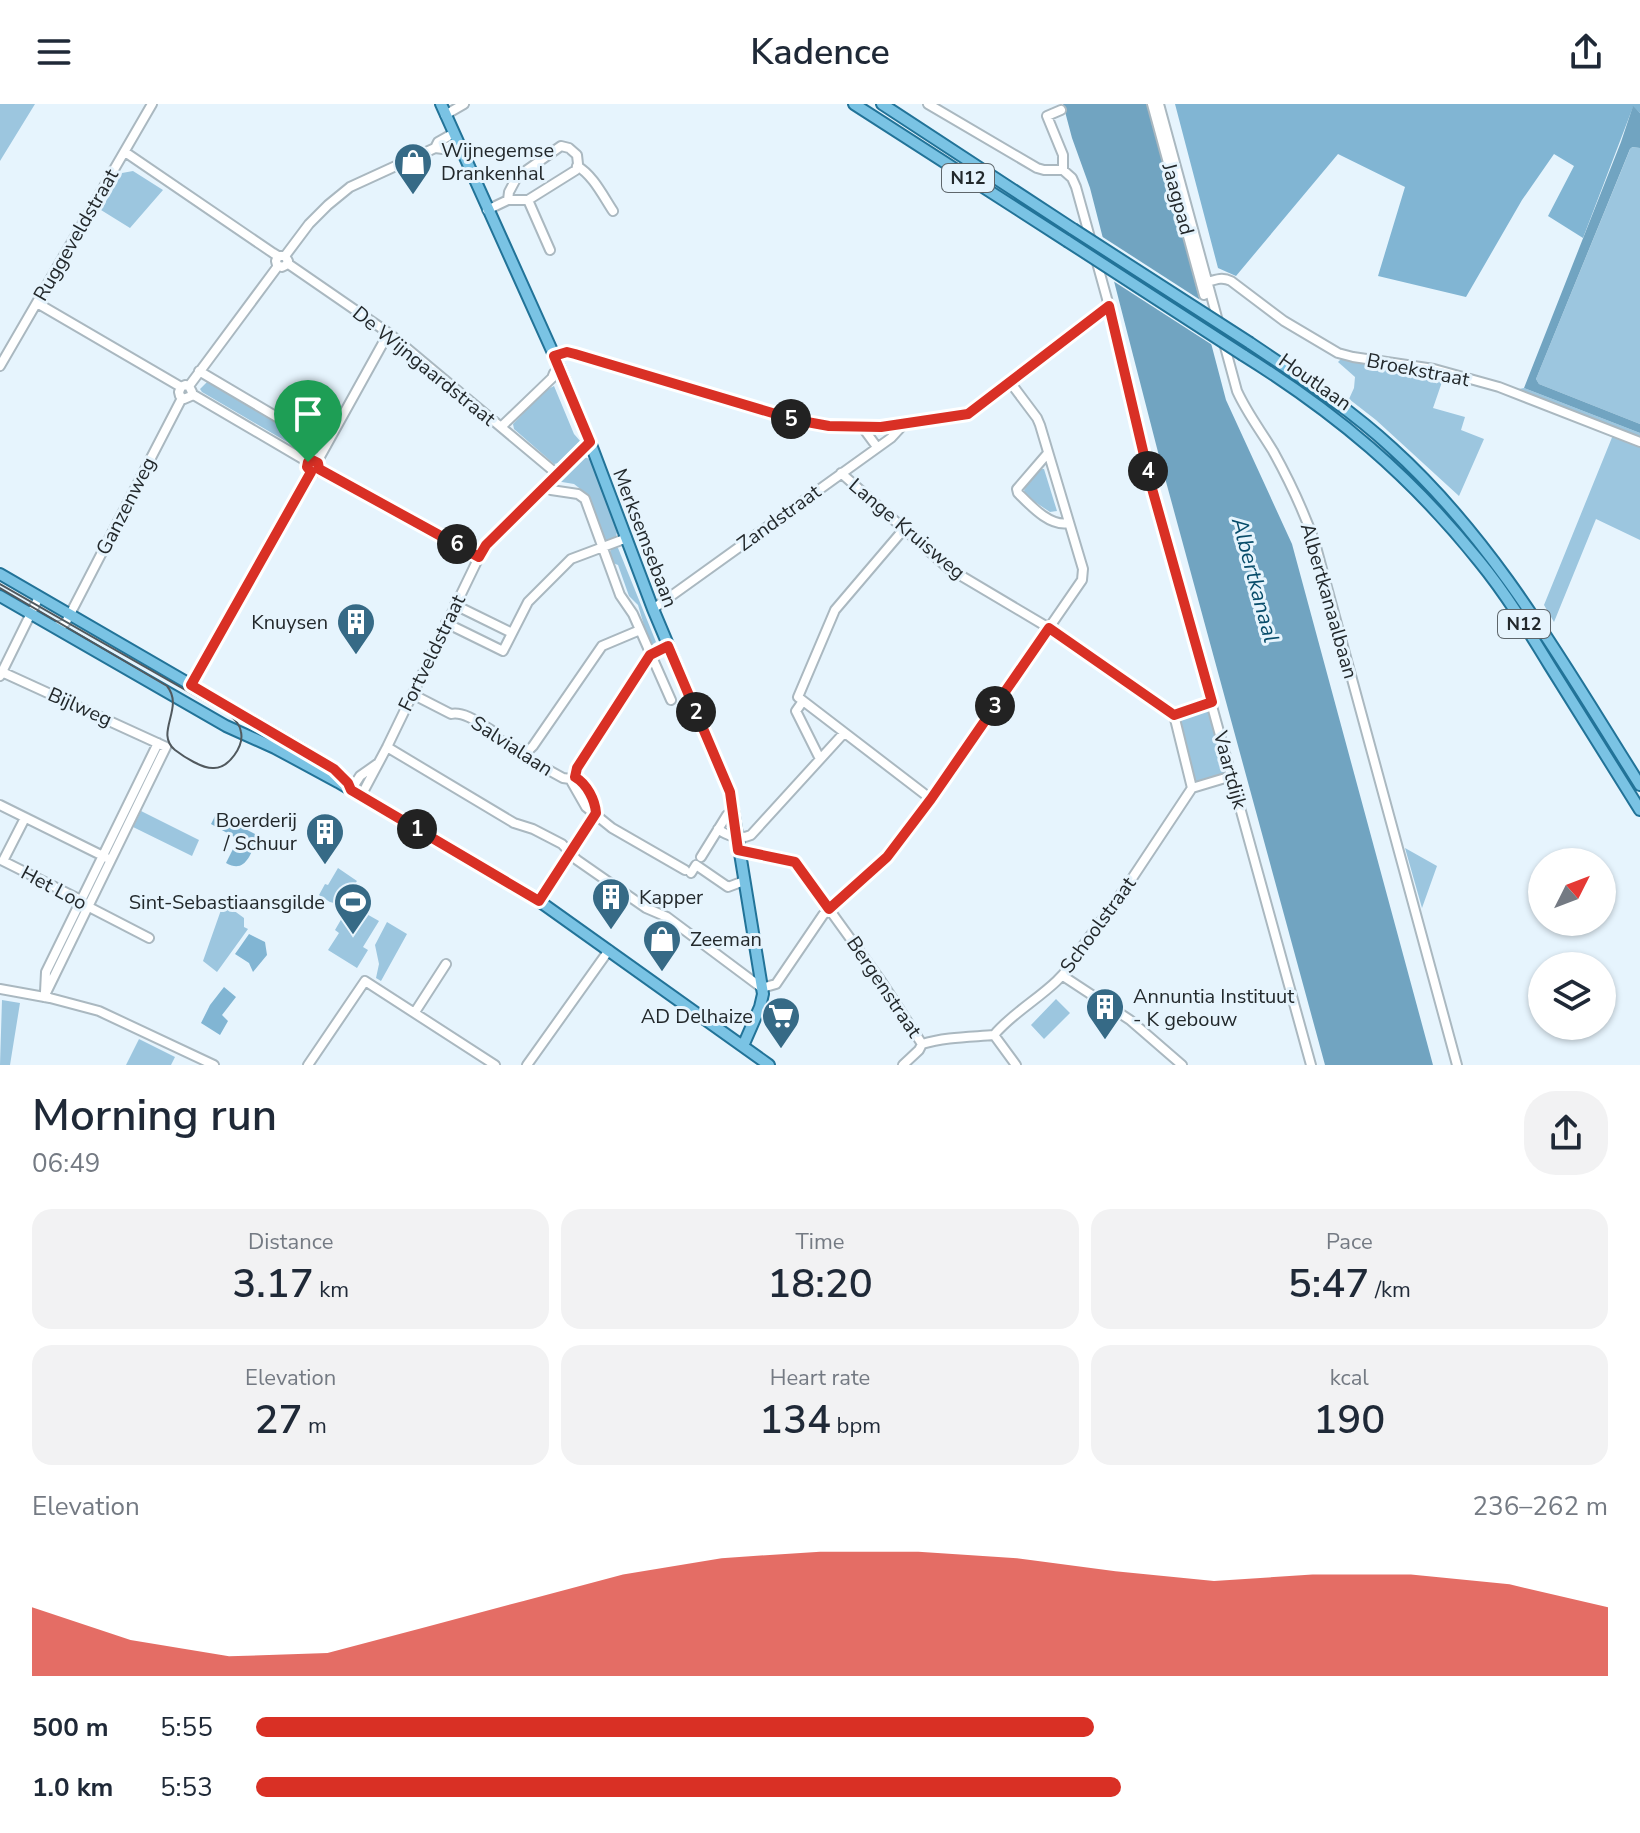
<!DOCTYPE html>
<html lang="en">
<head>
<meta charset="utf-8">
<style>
  body { margin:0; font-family:"Nunito Sans",sans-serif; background:#f2f2f3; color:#1f2937; height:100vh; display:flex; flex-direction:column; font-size:30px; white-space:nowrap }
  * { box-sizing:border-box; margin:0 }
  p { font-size:26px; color:#747a83 }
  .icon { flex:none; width:44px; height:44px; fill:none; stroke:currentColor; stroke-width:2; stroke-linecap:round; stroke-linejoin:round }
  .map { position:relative; height:961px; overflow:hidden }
  .panel { display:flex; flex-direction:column; background:#fff; flex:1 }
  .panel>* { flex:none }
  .needle { width:52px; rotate:48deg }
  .fabs { position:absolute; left:1528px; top:744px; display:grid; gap:16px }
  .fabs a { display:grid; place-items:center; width:88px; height:88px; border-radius:50%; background:#fff; box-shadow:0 2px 6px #0004; font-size:40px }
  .pin { position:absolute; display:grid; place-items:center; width:68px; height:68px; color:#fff; margin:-82px -34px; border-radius:50% 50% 50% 0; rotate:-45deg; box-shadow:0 0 8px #0007 }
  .pin .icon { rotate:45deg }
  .km { position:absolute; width:40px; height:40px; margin:-20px; border-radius:50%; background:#222; color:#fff; font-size:22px; line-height:40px; text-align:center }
  .round { display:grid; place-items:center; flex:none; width:84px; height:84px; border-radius:32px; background:#f2f2f3 }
  .head { display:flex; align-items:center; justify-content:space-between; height:136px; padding:0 32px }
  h1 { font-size:44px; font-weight:600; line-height:60px }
  .stats { display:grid; grid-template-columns:repeat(3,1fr); gap:12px; height:136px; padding:8px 32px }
  .stats div { display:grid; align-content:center; border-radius:20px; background:#f2f2f3; text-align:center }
  .stats b { font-size:40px; font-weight:600 }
  .stats small { font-size:22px; font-weight:400 }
  .stats p { font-size:22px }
  .chart { height:224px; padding:16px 32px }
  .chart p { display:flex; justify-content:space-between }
  .chart svg { width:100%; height:144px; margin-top:8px; fill:#d93025; opacity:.7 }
  ul { padding:0 32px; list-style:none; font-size:26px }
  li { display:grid; grid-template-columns:128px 96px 1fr; align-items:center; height:60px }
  li i { height:20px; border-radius:10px; background:#d93025 }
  header { display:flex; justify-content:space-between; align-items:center; height:104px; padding:0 32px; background:#fff; font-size:36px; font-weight:600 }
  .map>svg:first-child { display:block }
</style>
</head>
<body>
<header><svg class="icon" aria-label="menu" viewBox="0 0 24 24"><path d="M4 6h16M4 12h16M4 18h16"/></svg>Kadence<svg class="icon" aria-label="share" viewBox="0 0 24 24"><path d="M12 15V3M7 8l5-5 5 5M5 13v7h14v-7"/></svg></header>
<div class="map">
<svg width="1640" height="961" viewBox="0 0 1640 961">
  <rect width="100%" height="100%" fill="#e6f4fd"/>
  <!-- green -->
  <path fill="#9cc6df" d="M0,0H35L0,57Z
    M1631,43L1640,44V320L1539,280L1536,275Z
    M133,67L163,86L130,124L101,106L122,69Z
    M1342,254L1443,275L1433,304L1465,313L1461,326L1484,335L1459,392L1376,316L1349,295L1354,284L1355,273L1338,258Z
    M207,278L317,343L316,350L311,352L202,288L200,285Z
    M554,282L574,330L581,338L559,359L554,360L514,325L513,320L544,287Z
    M1524,284L1640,329V436L1596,415L1554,518L1544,501L1613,331L1504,288Z
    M584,353L590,355L617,428L616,433L604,438L587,390L574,380L556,377L577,355Z
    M1039,365H1044L1057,407L1050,408L1026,392L1024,386Z
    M615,444H618L656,538L650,542L638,501L629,492L618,461L613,459L609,451L611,445Z
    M1209,605L1226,669L1196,678L1179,616L1184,611Z
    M141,707L199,736L192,752L133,723Z
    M1405,744L1437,762L1422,804Z
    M338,764L357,777L348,789L342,801L330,798L319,791L325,780L328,781Z
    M229,803L244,814V823L248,825L217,868L203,857L221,806Z
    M356,804L379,817L363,843L368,846L357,864L328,846L339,829L335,826L346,807Z
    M387,818L407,830L381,877L376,874L379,860L375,841Z
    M1056,895L1070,909L1044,935L1031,921Z
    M2,896L20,899L10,961H0Z
    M139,935L175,953L171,961H126Z"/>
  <!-- forest -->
  <path fill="#81b5d3" d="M1175,0H1640V9L1633,3L1583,134L1548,112L1574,62L1554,50L1522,96L1466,193L1378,172L1405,83L1338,50L1236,172L1218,164Z
    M216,710L259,732C251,747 247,771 226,759L238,735L211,720Z
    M249,830L265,838L267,851L253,868L249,859L235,850Z
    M224,883L236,893L222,911L228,917L220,931L201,919L210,901Z"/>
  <!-- water -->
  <path fill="#71a4c1" d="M1063,0H1148L1226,296L1292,440L1433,961H1325L1159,352L1090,84L1072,34Z
    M1633,2L1640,9V44L1632,43L1630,45L1536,275L1539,280L1640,320V329L1524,284L1621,38Z"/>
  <!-- pier -->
  <path fill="#e6f4fd" d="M1098,130L1205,199L1217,244L1110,175Z"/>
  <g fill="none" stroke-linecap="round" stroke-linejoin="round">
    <defs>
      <path id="minor" d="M928,0L1037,64L1044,66H1063L1072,74L1076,83L1109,202L1151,381L1311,961
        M1152,0L1204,191
        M1159,0L1237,287C1247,309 1261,327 1273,347C1289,376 1304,408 1315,439L1457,961
        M1061,6L1047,12L1063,51V66
        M445,11L464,0
        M435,44L438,38L454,29
        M125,48L273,149L278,152H285L288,157L286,161L282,163L277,161L276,157L278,152
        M577,62C593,71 603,92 613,107
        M528,96L550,146
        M487,106L508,96H528L576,66L578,60L577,51L569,44L561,42L517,73L509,88L508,96
        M285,152L309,120L328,101L350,83L435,44L443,45L458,38
        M287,159L390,230L557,370
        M1208,178C1217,175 1223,173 1231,177L1284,217L1338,249L1353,253L1434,265L1499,283L1640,338
        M37,199L181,283L185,281L189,282L192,288L191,292L184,295L180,292L179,288L181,283
        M554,252L567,248L575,250L796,316L829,322L881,323L968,310L1109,202
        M0,262L152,0
        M199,267L326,342
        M189,282L278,162
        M192,290L308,358
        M501,323L552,274L554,269L560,266
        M863,324L877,343
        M1048,349L1017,385L1018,389C1031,402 1050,423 1069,419
        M317,358L312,356L307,363L309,367L315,368L319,365L317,358L383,239L390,230
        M319,365L479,453
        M841,369L948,464L1049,524L1174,611L1192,684
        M551,386L578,390L585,395L620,491L633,510L671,596
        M904,425L835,506L798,593L931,695
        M455,501L512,529
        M653,505L891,334L903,321
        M446,519L503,547L528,498L571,455L627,434
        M54,523L63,521L66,518L182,294
        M668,542L650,551L577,664L575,673L570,675L586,703L612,724L685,766
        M2,568L166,643L44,893
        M0,572L39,493
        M191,581L311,368
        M412,590L451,610C465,607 482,621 494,628L492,632L521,647L523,652L563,674L570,675
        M803,597L796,607L820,655
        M1174,611L1212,598
        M387,643L514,719L533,725L562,740L577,756L646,804L667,813L762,884L776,880L823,811L887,753L931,695L1082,476L1083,465L1040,321L1037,314L1010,278
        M523,652L533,642L602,542L640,526
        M351,686L360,672L377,660
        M361,692L387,643L479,453L486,441L590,338
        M0,701L107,754
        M25,714L3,757L81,796L89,803L149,834
        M718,725C727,732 740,736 751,731L844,629
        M738,746L748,747L756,751L795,758L881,877L922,940
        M701,753L727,711
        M691,769L696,761L728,783L744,777
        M539,797L596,709C595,696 587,680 575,673
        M1063,872L1130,916L1182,961
        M0,885L50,894L99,907L214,961
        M45,888L46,868L158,639
        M415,908L446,860
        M994,931L1016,961
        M308,961L365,877L495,961
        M527,961L609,846
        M903,961L919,946L922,940C945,933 970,933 994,931C1019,901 1060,885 1077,850L1129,779L1192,684L1232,672"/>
      <path id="major" d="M441,0L558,260L590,338L653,505L730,688L763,890L760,903L743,942
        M854,0L1067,137
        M882,0L1073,125
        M1250,239C1299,272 1349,304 1392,344C1497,439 1565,563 1640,681
        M1243,251C1336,309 1410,371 1479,457C1506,490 1528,526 1550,562C1580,610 1610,658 1640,706
        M0,470L298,643L334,665L348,679
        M0,492L226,622L275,644L338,678L539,797L769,961"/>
    </defs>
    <!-- minor casing -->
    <use href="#minor" stroke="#aab8c0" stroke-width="12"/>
    <!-- major casing -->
    <use href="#major" stroke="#227398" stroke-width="14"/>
    <!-- minor -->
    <use href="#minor" stroke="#fff" stroke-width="8"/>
    <!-- major -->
    <use href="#major" stroke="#7ac3e4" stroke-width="10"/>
    <!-- tram -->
    <path stroke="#51595e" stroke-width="2" d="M0,480L231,612C236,617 240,621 241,628C244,642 229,664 214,664C203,665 184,653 175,646C154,629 185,604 167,582L0,484"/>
    <defs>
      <path id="major-bridge" d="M1073,125L1250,239
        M1067,137L1243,251"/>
    </defs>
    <!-- major-bridge casing -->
    <use href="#major-bridge" stroke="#227398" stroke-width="14" stroke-linecap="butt"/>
    <!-- major-bridge -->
    <use href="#major-bridge" stroke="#7ac3e4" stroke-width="10"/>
  </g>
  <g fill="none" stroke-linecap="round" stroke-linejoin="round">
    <defs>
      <path id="route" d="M1109,202L1151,381L1212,598L1174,611L1049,524L931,695L887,753L829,805L795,758L738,746L730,688L668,542L650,551L577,664L575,673C587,680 595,696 596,709L539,797L351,686L348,679L334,665L191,581L311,368L307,363L308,358L312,356L318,359L319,365L479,453L486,441L590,338L554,252L567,248L575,250L796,316L829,322L881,323L968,310Z"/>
    </defs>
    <!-- route casing -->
    <use href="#route" stroke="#fff" stroke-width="16"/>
    <!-- route -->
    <use href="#route" stroke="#d93025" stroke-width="10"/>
  </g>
  <!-- icons -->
  <defs>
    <symbol id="shop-pin" viewBox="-11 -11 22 30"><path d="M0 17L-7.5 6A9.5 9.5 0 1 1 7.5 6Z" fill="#366a86" stroke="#e6f4fd"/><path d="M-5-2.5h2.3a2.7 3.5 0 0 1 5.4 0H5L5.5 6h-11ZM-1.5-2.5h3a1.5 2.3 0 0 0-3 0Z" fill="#fff"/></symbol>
    <symbol id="building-pin" viewBox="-11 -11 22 30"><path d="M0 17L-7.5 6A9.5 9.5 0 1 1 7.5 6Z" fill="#366a86" stroke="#e6f4fd"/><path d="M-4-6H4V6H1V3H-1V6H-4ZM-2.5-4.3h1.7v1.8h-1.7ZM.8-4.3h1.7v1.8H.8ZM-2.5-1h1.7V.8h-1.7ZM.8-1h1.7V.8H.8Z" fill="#fff"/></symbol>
    <symbol id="stadium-pin" viewBox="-11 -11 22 30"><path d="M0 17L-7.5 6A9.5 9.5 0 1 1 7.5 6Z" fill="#366a86" stroke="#e6f4fd"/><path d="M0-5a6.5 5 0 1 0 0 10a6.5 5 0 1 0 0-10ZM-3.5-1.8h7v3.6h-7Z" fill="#fff"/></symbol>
    <symbol id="supermarket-pin" viewBox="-11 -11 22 30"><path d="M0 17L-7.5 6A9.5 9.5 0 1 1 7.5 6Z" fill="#366a86" stroke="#e6f4fd"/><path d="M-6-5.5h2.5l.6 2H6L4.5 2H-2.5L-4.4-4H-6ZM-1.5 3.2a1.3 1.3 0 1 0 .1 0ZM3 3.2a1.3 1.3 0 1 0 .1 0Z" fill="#fff"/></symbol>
  </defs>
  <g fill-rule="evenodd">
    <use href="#shop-pin" x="391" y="36" width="44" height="60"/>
    <use href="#building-pin" x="334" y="496" width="44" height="60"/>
    <use href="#building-pin" x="303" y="706" width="44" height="60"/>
    <use href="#building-pin" x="589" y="771" width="44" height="60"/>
    <use href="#stadium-pin" x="331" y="776" width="44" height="60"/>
    <use href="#shop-pin" x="640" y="813" width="44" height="60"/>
    <use href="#building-pin" x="1083" y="881" width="44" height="60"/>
    <use href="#supermarket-pin" x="759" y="890" width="44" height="60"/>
  </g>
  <g text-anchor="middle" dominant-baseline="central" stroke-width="6" stroke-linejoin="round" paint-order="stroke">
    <!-- shield labels -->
    <g fill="#e6f4fd" stroke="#5e666b" stroke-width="2">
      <rect x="942" y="60" width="52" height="28" rx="6"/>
      <rect x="1498" y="506" width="52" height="28" rx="6"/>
    </g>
    <g font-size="18" font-weight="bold" fill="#23292c">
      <text x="968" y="74">N12</text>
      <text x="1524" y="520">N12</text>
    </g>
    <!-- poi labels -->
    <g font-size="20" fill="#23292c" stroke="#e6f4fd" text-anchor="start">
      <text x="441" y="46">Wijnegemse<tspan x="441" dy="23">Drankenhal</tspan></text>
      <text x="328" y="518" text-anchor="end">Knuysen</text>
      <text x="297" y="716" text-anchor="end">Boerderij<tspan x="297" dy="23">/ Schuur</tspan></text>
      <text x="639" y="793">Kapper</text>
      <text x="325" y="798" text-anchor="end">Sint-Sebastiaansgilde</text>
      <text x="690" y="835">Zeeman</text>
      <text x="1133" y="892">Annuntia Instituut<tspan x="1133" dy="23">- K gebouw</tspan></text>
      <text x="753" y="912" text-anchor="end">AD Delhaize</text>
    </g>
    <!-- street labels -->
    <g font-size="20" fill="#23292c" stroke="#e6f4fd">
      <text transform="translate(1178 95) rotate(75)">Jaagpad</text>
      <text transform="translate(76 131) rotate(-60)">Ruggeveldstraat</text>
      <text transform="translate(424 262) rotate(39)">De Wijngaardstraat</text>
      <text transform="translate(1418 266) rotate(11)">Broekstraat</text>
      <text transform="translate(1315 278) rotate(35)">Houtlaan</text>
      <text transform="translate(126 402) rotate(-63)">Ganzenweg</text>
      <text transform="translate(779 414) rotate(-36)">Zandstraat</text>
      <text transform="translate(907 425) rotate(40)">Lange Kruisweg</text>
      <text transform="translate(645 434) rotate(69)">Merksemsebaan</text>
      <text transform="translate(1329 497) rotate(74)">Albertkanaalbaan</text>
      <text transform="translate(432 549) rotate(-64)">Fortveldstraat</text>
      <text transform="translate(80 603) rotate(24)">Bijlweg</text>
      <text transform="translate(512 642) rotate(33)">Salvialaan</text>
      <text transform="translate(1230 666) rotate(75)">Vaartdijk</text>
      <text transform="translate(54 784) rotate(28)">Het Loo</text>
      <text transform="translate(1098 821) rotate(-54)">Schoolstraat</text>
      <text transform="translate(884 883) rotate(56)">Bergenstraat</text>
    </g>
    <!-- water labels -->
    <g font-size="22" font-style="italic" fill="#074c6a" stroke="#e6f4fd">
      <text transform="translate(1255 476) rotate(75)">Albertkanaal</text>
    </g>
  </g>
</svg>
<div class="fabs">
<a><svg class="needle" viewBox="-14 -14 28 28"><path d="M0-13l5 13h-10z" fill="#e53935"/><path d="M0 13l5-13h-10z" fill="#747a83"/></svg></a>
<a><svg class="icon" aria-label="layers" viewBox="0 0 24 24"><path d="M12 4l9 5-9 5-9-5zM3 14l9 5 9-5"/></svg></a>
</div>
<div class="pin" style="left:308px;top:358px;background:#1e9e55"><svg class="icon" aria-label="arrive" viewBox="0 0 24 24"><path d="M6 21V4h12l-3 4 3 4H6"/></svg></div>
<b class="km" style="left:417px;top:725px">1</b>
<b class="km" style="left:696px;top:608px">2</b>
<b class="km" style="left:995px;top:602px">3</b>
<b class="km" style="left:1148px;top:367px">4</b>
<b class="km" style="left:791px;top:315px">5</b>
<b class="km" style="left:457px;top:440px">6</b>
</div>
<section class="panel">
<div class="head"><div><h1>Morning run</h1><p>06:49</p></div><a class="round"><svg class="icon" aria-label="share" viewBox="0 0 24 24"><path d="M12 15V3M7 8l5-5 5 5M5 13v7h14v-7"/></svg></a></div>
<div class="stats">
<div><p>Distance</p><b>3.17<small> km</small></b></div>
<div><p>Time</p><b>18:20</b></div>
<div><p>Pace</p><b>5:47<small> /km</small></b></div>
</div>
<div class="stats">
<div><p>Elevation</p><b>27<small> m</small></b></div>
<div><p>Heart rate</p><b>134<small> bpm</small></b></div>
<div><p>kcal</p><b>190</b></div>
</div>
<div class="chart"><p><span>Elevation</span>236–262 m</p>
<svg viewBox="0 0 160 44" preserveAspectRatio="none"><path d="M0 44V23L10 33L20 38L30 37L40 29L50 21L60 13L70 8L80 6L90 6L100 8L110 12L120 15L130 13L140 13L150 16L160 23V44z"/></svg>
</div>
<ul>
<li><b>500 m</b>5:55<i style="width:62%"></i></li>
<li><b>1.0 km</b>5:53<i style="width:64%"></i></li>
</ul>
</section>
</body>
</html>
